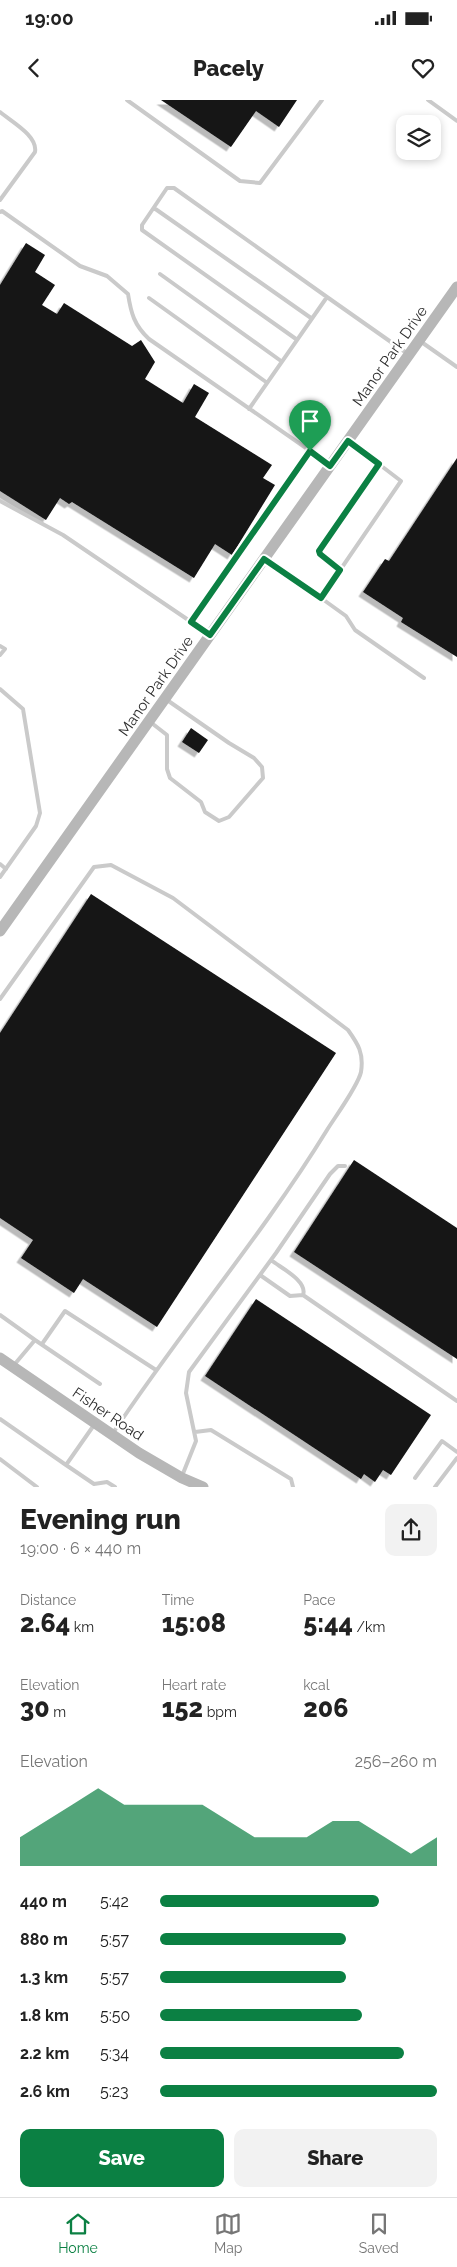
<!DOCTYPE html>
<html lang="en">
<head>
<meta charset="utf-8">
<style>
  body { margin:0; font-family:Raleway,sans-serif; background:#f2f2f2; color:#222; height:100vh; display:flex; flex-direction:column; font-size:19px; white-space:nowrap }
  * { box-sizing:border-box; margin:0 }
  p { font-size:16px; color:#767676 }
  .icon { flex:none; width:28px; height:28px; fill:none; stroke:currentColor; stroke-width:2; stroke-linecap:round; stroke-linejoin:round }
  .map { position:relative; height:1387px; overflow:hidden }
  .panel { display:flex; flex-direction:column; background:#fff; flex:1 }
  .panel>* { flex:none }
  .controls { position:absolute; left:396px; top:15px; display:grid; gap:10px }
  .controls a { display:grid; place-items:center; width:45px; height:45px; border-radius:10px; background:#fff; box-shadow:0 2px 8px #0003; font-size:25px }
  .pin { position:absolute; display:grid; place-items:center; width:42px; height:42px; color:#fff; margin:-51px -21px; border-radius:50% 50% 50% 0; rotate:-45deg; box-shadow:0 0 5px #0007 }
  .pin .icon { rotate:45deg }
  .round { display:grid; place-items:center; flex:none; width:52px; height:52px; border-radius:10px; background:#f2f2f2 }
  .summary { display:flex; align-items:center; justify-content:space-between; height:85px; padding:0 20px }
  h1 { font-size:28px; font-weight:800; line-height:38px }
  .metrics { display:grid; grid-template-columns:repeat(3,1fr); gap:8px; height:85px; padding:5px 20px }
  .metrics div { display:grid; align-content:center }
  .metrics b { font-size:25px; font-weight:800 }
  .metrics small { font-size:14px; font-weight:400 }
  .metrics p { font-size:14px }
  .chart { height:140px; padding:10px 20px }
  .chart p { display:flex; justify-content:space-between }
  .chart svg { width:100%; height:90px; margin-top:5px; fill:#0b8043; opacity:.7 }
  .primary-button { display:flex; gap:10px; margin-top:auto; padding:10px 20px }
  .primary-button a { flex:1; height:58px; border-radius:10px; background:#0b8043; color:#fff; font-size:20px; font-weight:800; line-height:58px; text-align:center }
  .primary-button a+a { background:#f2f2f2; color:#222 }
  ul { padding:0 20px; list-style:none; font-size:16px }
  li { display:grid; grid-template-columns:80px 60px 1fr; align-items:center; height:38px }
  li i { height:12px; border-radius:6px; background:#0b8043 }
  .status { display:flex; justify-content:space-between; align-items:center; height:35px; padding:0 25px; background:#fff; direction:ltr }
  .status svg { height:14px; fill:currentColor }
  header { display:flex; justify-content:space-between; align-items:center; height:65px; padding:0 20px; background:#fff; font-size:22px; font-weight:800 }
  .tabs { display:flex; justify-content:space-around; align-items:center; height:70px; border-top:1px solid #e0e0e0; background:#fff; font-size:14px; color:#767676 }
  .tabs a { display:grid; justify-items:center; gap:2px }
  .tabs .selected { color:#0b8043 }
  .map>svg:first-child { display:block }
</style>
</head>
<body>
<div class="status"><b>19:00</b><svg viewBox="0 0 49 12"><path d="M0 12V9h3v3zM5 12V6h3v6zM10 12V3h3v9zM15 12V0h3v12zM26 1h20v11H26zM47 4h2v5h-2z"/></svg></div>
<header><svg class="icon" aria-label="back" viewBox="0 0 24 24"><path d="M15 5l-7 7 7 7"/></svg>Pacely<svg class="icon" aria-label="heart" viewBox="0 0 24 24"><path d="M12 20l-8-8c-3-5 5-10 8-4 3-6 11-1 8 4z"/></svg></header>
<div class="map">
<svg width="457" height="1387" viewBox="0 0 457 1387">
  <defs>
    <filter id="shadow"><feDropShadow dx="-4.5" dy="4.5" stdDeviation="0" flood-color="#0004"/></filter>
  </defs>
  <rect width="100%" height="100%" fill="#fff"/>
  <!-- building -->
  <path fill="#141414" filter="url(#shadow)" d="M161,0H297L279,27L256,11L231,47Z
    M26,143L45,155L35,172L55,185L42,205L57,214L64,203L132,246L141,240L155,262L145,279L183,303L194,284L209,293L195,317L272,365L263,378L275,385L232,455L215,444L194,478L72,402L69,404L60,398L46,420L0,391V185Z
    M457,358V557L401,522L403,518L363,492L385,459L389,461Z
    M191,628L208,640L199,653L182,642Z
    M91,794L336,953L157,1227L83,1179L74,1193L21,1158L33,1140L0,1118V933Z
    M354,1060L457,1128V1259L294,1152Z
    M256,1199L431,1315L391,1375L383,1370L375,1382L364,1374L361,1379L205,1276Z"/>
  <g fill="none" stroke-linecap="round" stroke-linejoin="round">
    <!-- lane -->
    <path stroke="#cacaca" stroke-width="4" d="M127,0L240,81L260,83L322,0
      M428,0L457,21
      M0,12C12,22 38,36 35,52L0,100
      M154,108L311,218
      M0,112L2,111L80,166L107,176L128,194C131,213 134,225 149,239L329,364
      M160,174L281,261
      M149,198L266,282
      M296,239L142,130V125L167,88H174L327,197
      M420,241L457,267
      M249,309L327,197L408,254
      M0,401L63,435L209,534
      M266,460L321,498L401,381L350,342
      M340,470L319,454V451L379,364
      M321,498L346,516L355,530L424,578
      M191,522L310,351
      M0,546L5,549L0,555
      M0,589L23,609L40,713L36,726L0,777
      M149,621L167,635V669L170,678L201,702L205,712L219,721L229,717L263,678L262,667L254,658L229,643L167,600
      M0,764L6,769
      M0,899L94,767L111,765L173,798L348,930C358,944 364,953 361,972C358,986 335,1017 327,1030C262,1136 181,1230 113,1333
      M271,1160C281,1168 308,1181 303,1195
      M260,1175L290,1196L303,1195L457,1301
      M0,1215L35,1240
      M42,1244L65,1211L156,1270
      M14,1265L35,1240L100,1284
      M0,1319L66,1365L94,1325
      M195,1332L211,1330L291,1379L293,1387
      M0,1359L37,1387
      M66,1365L94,1384L107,1382L115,1387
      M182,1376L196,1341L186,1293L189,1272L276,1153L330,1074L338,1066H345
      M415,1378L442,1341L457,1352
      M435,1387L457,1358"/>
    <!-- secondary -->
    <path stroke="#b7b7b7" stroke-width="11" d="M0,831L457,187
      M0,1258L139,1353L182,1378L203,1387"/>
  </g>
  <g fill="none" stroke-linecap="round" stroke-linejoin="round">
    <defs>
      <path id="route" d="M348,341L379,364L319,451L320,454L340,470L321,498L264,459L210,535L191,522L310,351L330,366Z"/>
    </defs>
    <!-- route casing -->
    <use href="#route" stroke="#fff" stroke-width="10"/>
    <!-- route -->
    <use href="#route" stroke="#0b8043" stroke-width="6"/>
  </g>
  <g text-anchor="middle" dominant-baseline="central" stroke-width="5" stroke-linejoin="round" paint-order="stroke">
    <!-- street labels -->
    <g font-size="15" fill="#2d2d2d" stroke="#fff">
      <text transform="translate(390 256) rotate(-55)">Manor Park Drive</text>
      <text transform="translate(156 586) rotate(-55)">Manor Park Drive</text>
      <text transform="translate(108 1314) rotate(34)">Fisher Road</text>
    </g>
  </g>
</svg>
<div class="controls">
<a><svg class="icon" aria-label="layers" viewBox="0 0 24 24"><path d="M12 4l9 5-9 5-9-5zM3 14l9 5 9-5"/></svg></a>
</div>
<div class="pin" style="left:310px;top:351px;background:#1e9e55"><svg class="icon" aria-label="arrive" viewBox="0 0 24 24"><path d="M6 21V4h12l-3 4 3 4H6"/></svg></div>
</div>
<section class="panel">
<div class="summary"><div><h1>Evening run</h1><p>19:00 · 6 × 440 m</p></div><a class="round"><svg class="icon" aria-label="share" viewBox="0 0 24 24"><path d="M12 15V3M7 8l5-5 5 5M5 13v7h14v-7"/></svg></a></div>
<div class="metrics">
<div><p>Distance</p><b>2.64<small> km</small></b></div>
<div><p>Time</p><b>15:08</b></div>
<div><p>Pace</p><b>5:44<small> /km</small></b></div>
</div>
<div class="metrics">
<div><p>Elevation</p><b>30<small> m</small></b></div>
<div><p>Heart rate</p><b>152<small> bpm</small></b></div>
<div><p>kcal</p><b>206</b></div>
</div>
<div class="chart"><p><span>Elevation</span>256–260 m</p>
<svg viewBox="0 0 160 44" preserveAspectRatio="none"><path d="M0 44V30L10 22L20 14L30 6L40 14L50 14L60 14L70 14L80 22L90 30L100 30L110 30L120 22L130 22L140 30L150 38L160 30V44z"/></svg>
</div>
<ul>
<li><b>440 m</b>5:42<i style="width:79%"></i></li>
<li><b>880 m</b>5:57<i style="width:67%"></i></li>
<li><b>1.3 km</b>5:57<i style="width:67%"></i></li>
<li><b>1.8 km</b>5:50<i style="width:73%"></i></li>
<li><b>2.2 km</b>5:34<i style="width:88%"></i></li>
<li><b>2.6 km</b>5:23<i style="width:100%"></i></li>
</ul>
<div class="primary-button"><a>Save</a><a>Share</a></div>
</section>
<nav class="tabs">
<a class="selected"><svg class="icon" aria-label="home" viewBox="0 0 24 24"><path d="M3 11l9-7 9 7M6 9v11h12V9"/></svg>Home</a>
<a><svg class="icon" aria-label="map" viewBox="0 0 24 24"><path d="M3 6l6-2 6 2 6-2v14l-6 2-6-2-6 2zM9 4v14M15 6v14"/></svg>Map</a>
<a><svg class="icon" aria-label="saved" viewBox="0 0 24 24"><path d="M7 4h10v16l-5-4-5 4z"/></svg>Saved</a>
</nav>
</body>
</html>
